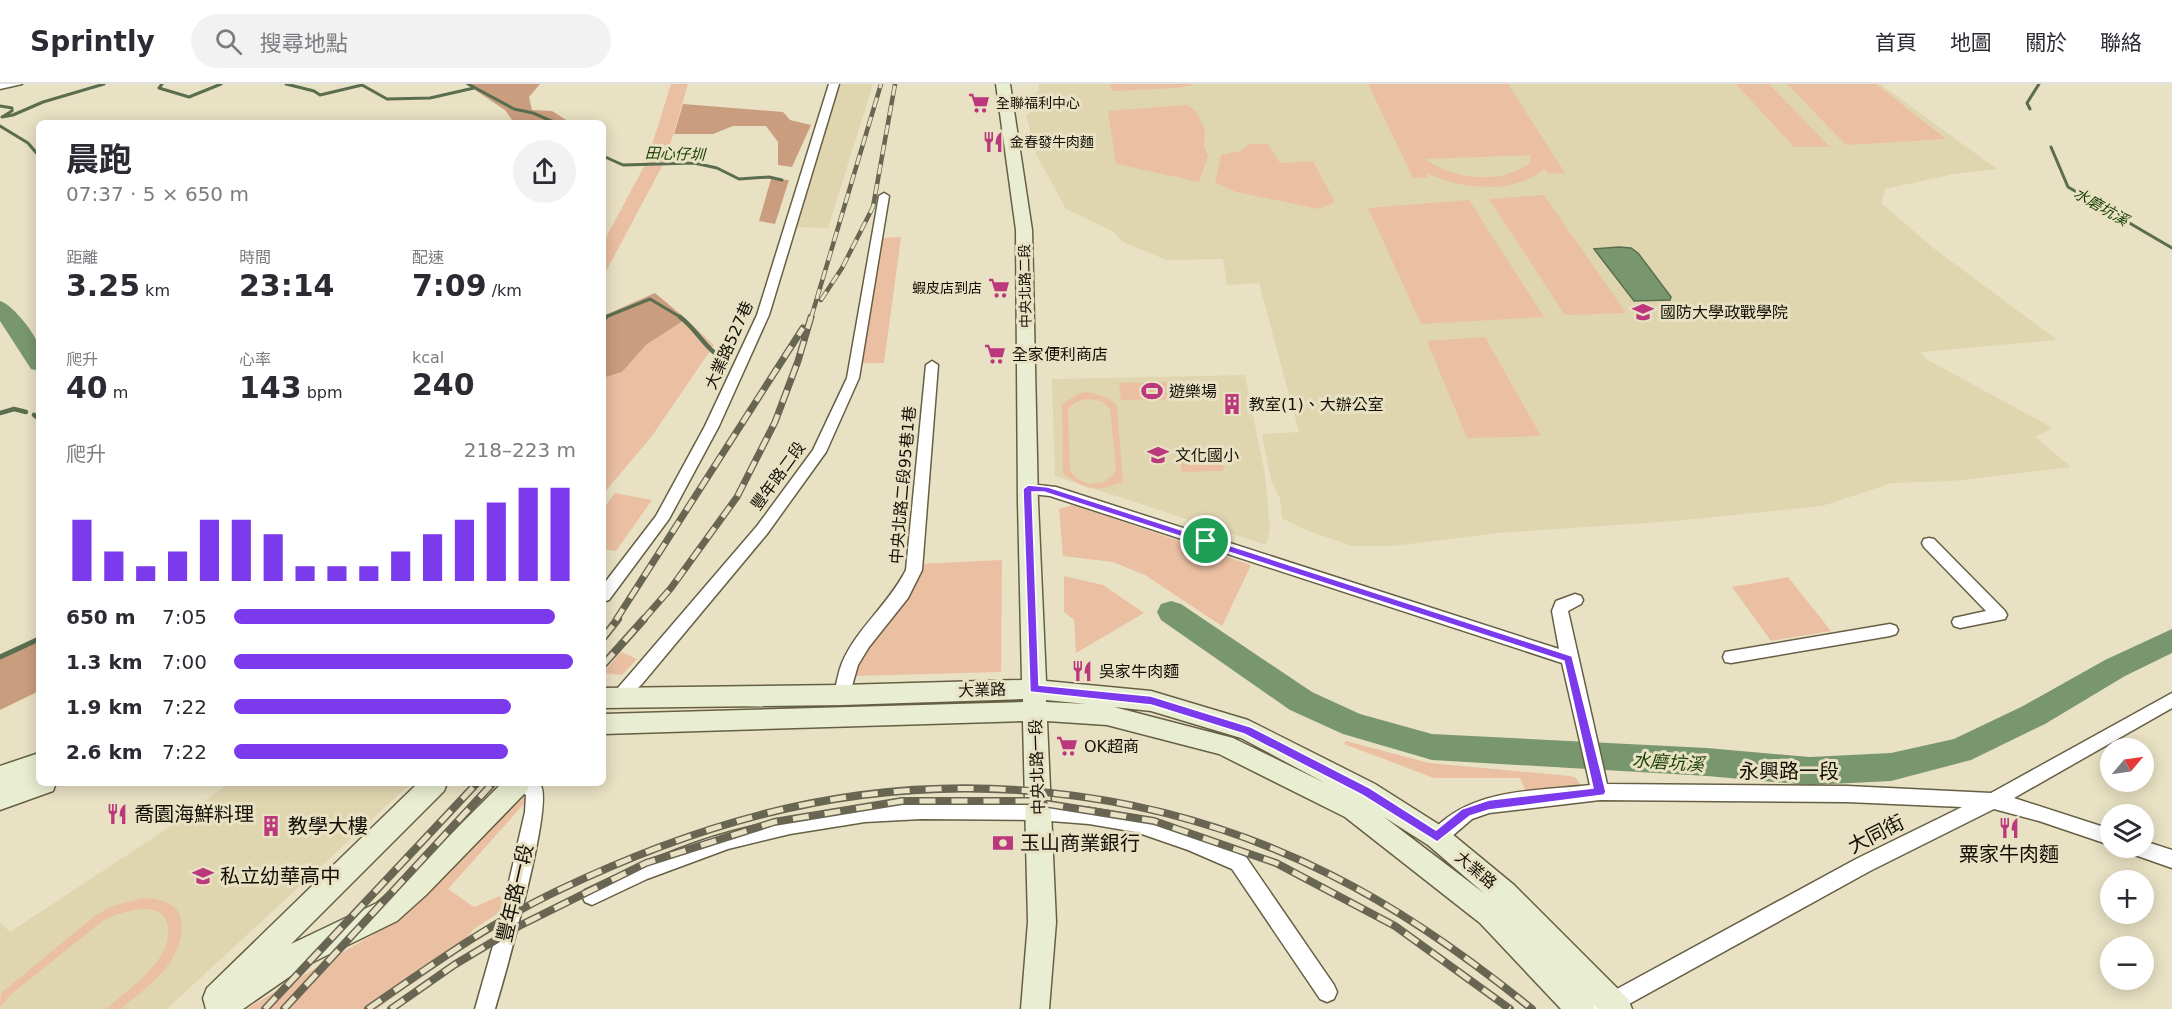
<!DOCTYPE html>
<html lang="zh-TW">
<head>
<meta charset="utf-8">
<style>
  body { margin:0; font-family:"DejaVu Sans","Noto Sans TC",sans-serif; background:#f2f2f3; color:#2b2b33; height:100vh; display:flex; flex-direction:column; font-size:22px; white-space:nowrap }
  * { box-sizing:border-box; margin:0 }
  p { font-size:20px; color:#7c7c81 }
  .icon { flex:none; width:33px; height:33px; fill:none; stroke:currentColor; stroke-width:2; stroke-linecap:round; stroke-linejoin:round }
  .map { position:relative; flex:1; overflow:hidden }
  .panel { position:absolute; left:36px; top:36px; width:570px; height:666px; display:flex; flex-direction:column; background:#fff; border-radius:9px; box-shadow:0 3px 15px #0003 }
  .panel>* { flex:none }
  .needle { width:39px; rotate:61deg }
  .controls { position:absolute; left:2100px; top:654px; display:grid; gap:12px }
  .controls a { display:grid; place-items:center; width:54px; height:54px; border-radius:50%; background:#fff; box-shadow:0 3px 15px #0003; font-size:30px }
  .pin { position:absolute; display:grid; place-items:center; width:51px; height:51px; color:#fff; margin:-26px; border:3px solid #fff; border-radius:50%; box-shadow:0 2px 6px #0007 }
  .round { display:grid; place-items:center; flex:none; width:63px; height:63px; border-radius:32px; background:#f2f2f3 }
  .overview { display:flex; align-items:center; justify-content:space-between; height:102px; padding:0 30px }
  h1 { font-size:33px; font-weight:700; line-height:45px }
  .stats { display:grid; grid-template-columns:repeat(3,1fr); gap:9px; height:102px; padding:6px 30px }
  .stats div { display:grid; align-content:center }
  .stats b { font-size:30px; font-weight:700 }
  .stats small { font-size:16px; font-weight:400 }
  .stats p { font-size:16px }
  .chart { height:168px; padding:12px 30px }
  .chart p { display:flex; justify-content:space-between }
  .chart svg { width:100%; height:108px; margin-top:6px; stroke:#7c3aed; stroke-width:6 }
  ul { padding:0 30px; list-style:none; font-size:20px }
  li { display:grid; grid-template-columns:96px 72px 1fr; align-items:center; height:45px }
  li i { height:15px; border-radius:8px; background:#7c3aed }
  header { display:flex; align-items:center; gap:36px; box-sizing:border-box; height:84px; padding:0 30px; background:#fff; border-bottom:2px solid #e1e1e2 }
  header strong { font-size:28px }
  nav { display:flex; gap:33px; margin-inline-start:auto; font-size:21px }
  .search { width:420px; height:54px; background:#f2f2f3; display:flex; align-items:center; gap:15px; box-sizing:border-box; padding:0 21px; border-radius:33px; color:#7c7c81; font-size:22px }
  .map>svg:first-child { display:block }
</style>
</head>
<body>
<header>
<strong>Sprintly</strong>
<div class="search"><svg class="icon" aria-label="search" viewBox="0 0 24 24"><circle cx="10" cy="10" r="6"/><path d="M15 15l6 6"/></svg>搜尋地點</div>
<nav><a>首頁</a><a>地圖</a><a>關於</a><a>聯絡</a></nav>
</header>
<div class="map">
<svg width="2172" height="925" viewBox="0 0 2172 925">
  <rect width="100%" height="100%" fill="#e9e1c3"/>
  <!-- built -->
  <path fill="#dfd6b0" d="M840,0H873L828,144L797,143Z
    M1039,0H1880L1997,85L1954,90L1885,105L1881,119L1932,163L2057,256L1921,268L1926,275L2053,344L2035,353L2071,383L1953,397L1892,399L1822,422L1675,437L1498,449L1393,462H1352L1303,445L1282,434L1280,415L1271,396L1262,350L1299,348L1259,199L1227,201L1223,175L1166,176L1123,158L1114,148L1066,125L1036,70L1026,31L1033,27L1032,11L1039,7Z
    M1245,291L1265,391L1270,444L1266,461L1055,392L1052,295Z
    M229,699H411L167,925H0V838L10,848L165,746Z"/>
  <!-- green -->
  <path fill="#ebbfa2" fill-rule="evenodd" d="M671,0H688L666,75L603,193V159L647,77Z
    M1110,0H1193V1L1178,4L1112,7Z
    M1368,0H1508L1565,89L1549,90L1544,85C1514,111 1461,105 1426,89L1428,93L1413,94ZM1531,71L1530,79C1501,101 1454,96 1425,75Z
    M1736,0H1769L1830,63H1794Z
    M1787,0H1876L1946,55L1846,61Z
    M1187,21L1195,26L1205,46L1204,62L1208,72L1199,98L1116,80L1108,27Z
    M1250,60H1268L1280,79L1313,77L1335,118L1319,125L1236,108L1215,99L1221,71L1241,67Z
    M1544,111L1626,229L1565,231L1489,115Z
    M1469,116L1544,233L1421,240L1368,124Z
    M901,153L884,279H861L881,154Z
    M686,235L714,261L652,352L603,410V294L622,288L646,261Z
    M1485,253L1541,352L1467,354L1427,257Z
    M1183,298L1186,315L1121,316L1119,299Z
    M1089,308L1108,314L1117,321L1123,399C1115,399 1111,402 1104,404C1089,407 1073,398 1063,389L1062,320L1080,309ZM1088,315L1102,317L1110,325L1116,385L1114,390L1104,398L1089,400L1076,394L1070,387L1068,325L1076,318Z
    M1220,367L1224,387L1182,388L1179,368Z
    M615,409L652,416L616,467L603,465V425Z
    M1073,421L1251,481L1222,542L1145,491L1113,478L1063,472L1059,425Z
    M1002,476L1001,588L853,592L917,480Z
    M1064,492L1103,501L1144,529L1076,569L1074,536L1064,528Z
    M1788,493L1831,547L1771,557L1732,503Z
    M621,568L637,575L622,591L603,589Z
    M1346,657L1429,679L1570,692L1576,694L1581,702L1575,707L1525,706L1520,694H1434L1344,660Z
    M520,711L530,713L448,805L474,823L500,812L507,824L475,844L455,866L377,925H246L381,846L507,718Z
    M144,814C155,815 167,816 175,824C189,838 179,866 169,880C156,898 137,911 121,925H106C125,908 149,892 162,870C167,862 169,853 168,843C163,813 122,828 104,836L10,911L0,924L1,909L96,831L112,822Z"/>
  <!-- forest -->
  <path fill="#cb9d7f" d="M466,0H540L529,13L532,26L552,27L571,39H540L535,36L514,39L505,26Z
    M683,20L783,28L790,36L811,41L792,83L778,81V58L766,42H733L713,50H674Z
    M771,95L789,96L775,140L759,137Z
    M655,209L686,235L646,261L622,288L603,294V232Z
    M39,552V607L0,626V573Z"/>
  <!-- water -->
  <path fill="#79976e" stroke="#5a6e4f" stroke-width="1.5" d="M1619,163L1631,164L1638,169L1671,213L1670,216L1634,217L1594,165Z"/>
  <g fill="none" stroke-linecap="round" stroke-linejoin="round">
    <!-- stream-far2 -->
    <path stroke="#5a6e4f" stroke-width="3" d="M162,0L159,4L189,13L221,0
      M286,0L314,7L320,11L362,1L387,15L430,14L474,4
      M468,0L514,25L533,29L556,39
      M0,22L12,24V27L2,33
      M2030,25L2027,19L2039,0
      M2,33L13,31L43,18L104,0
      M0,42L28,59L39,72
      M2051,63L2068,103L2172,164
      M603,72L623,81L694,79L717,84L739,95L769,93L782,96
      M603,234L650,215L682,234"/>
    <!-- stream-far1 -->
    <path stroke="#5a6e4f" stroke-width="4.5" d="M680,233C698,246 707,269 727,276
      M603,234L606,233
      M0,329L14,325L26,328
      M34,331L39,335"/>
    <!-- stream -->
    <path stroke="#5a6e4f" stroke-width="5" d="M0,573L39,555"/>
    <!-- river -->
    <path fill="#79976e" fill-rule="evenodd" d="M0,217C13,221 36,250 39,263C41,270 39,280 39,287L31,285L0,237Z
      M1171,517L1181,520L1312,608L1360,630L1432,650L1707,664L1810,673L1891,669L1954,655L2023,622L2105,576L2172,545V569L2125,592L2045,640L1971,676L1891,697L1810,701L1707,692L1432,676L1343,650L1290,626L1161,536L1157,528L1161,520Z"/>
    <defs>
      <path id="street" d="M0,0H22L0,5Z
        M829,0H839L769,231L719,342L669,435L609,516L603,518V501L656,432L705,342L757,231Z
        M884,109L889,112L859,294L826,368L767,450L642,600C633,608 625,622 612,618L610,613L630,590L757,442L813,366L847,294L879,112Z
        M932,277L938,281L922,486L908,514L869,563L858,581L848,616L842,618L836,616L834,611C836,601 838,589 842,579C856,545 889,520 906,486L926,281Z
        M1028,400L1056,403L1559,565L1552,527L1556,517L1575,510L1581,512L1583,516L1581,520L1568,527L1607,700L1847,702L1991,709L2172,609V624L2014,714L2110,745V761L2039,737L1994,725L1870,787L1620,925H1590L1593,918L1856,775L1962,723L1847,718L1600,716L1489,729L1472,735L1444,759L1437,761L1430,759L1428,753C1431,746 1437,742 1443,737C1483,704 1541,707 1590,701L1562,579L1050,412L1023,409L1021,405L1023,401Z
        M1929,454L1934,455L2005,527L2007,531L2005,535L1960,544L1954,542L1952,538L1954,534L1986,527L1924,463L1922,459L1924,455Z
        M1890,540L1896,542L1898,546L1896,550L1890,552L1731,579L1725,578L1723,573L1725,568L1731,567Z
        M513,699C520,699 535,696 540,701C556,714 503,898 495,925H475L500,837L525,728L526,711L516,704Z
        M921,719L1038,720L1089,724L1136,732L1199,753L1246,773L1334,901L1337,908L1334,915L1327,918L1320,915L1232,785L1188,766L1136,748L1089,740L1038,736L921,735L865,738L790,750L728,765L647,795L592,821L585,818L582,812L585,806C632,784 681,761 730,748C793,731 856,722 921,719Z
        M2144,757L2172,766V784L2132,770L2130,764H2144Z"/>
      <path id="secondary" d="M996,0H1010L1032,146L1038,418L1046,597L1151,607L1248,636L1375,700L1446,745L1514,801L1628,915L1632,925H1598L1593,920L1595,925H1561L1480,839L1345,733L1219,670L1107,641L1047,637L1056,838L1049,925H1021L1028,838L1023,637L603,650V630L1023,618V615L842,621L603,624V604L842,601L1022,596L1018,418L1016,146ZM1046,616L1086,620L1046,618ZM1114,623L1151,627L1241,654L1325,699L1233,654ZM1384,733L1428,761L1485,810Z
        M39,669V699H56L53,707L0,726V704L10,700L0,704V682Z
        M418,699H447L444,707L291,860L377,819L408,793L502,699H530L527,707L426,811L397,837L305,882L243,925H206L203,914L207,904Z"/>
    </defs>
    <!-- street casing -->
    <use href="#street" stroke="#665f44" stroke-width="3"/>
    <!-- secondary casing -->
    <use href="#secondary" stroke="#665f44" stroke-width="3"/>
    <!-- street -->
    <use href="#street" fill="#fff" fill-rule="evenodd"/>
    <!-- secondary -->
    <use href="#secondary" fill="#e9eed2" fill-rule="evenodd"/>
    <defs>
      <path id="rail-far2" d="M821,216L842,184L873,123L895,0
        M811,234L881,0"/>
      <path id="rail-far1" d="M616,536L803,244
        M643,536L671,504L737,413L775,338L798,277L811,233"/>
      <path id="rail" d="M603,554L618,535
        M603,581L644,535
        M265,925L477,699
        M284,925L493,699
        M368,925C429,883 490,839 557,807C622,776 690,749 760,731C950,681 1155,702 1331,791C1403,827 1469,874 1532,925
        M391,925L454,881L519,842L646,779L774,738L902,717H1029L1154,737L1276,779L1395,842L1510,925"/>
    </defs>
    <!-- rail-far2 casing -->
    <use href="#rail-far2" stroke="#696553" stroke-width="4.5"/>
    <!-- rail-far1 casing -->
    <use href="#rail-far1" stroke="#696553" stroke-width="7"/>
    <!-- rail casing -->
    <use href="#rail" stroke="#696553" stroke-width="8"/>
    <!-- rail-far2 -->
    <use href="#rail-far2" stroke="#e9e1c3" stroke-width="3" stroke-dasharray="10" stroke-linecap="butt"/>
    <!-- rail-far1 -->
    <use href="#rail-far1" stroke="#e9e1c3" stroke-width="4.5" stroke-dasharray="13" stroke-linecap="butt"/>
    <!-- rail -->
    <use href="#rail" stroke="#e9e1c3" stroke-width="5" stroke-dasharray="16" stroke-linecap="butt"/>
  </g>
  <!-- route -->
  <path fill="#7c3aed" stroke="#fff" stroke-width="1.5" fill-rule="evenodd" d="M1028,401L1048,403L1572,572L1606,708L1604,711L1489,726L1470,732L1437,758L1362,711L1244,650L1151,621L1030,608L1023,405ZM1032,408H1044L1564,577L1593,704L1489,716L1462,725L1436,746L1370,704L1251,643L1151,612L1039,601Z"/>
  <!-- icons -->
  <defs>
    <symbol id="supermarket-bare" viewBox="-9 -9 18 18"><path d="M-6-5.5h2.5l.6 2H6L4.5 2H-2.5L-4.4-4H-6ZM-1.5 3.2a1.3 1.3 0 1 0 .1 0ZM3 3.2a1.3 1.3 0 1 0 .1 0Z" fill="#bc387d" stroke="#e9e1c3" stroke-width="2.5" paint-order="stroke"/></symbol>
    <symbol id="restaurant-bare" viewBox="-9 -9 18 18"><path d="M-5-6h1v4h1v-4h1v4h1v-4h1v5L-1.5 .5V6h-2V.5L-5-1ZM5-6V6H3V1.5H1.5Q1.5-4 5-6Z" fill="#bc387d" stroke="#e9e1c3" stroke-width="2.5" paint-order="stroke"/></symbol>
    <symbol id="university-bare" viewBox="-9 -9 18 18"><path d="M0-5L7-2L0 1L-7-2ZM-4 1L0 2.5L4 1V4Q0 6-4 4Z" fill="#bc387d" stroke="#e9e1c3" stroke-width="2.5" paint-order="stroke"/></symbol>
    <symbol id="stadium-bare" viewBox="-9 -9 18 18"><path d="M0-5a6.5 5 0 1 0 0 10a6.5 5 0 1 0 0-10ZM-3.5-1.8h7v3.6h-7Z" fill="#bc387d" stroke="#e9e1c3" stroke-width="2.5" paint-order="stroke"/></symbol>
    <symbol id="building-bare" viewBox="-9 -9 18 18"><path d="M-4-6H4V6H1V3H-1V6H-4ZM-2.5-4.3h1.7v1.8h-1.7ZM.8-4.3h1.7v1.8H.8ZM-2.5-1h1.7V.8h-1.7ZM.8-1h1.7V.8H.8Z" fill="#bc387d" stroke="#e9e1c3" stroke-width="2.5" paint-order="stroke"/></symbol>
    <symbol id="school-bare" viewBox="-9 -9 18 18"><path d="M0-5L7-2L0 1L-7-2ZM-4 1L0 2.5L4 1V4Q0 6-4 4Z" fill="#bc387d" stroke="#e9e1c3" stroke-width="2.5" paint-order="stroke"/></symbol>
    <symbol id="bank-bare" viewBox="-9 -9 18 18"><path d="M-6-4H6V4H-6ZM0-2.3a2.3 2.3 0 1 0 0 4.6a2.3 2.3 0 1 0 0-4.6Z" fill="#bc387d" stroke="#e9e1c3" stroke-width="2.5" paint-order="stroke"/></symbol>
  </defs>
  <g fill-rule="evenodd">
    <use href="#supermarket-bare" x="964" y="4" width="30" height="30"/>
    <use href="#restaurant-bare" x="978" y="43" width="30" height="30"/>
    <use href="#supermarket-bare" x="984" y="189" width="30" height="30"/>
    <use href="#university-bare" x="1628" y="213" width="30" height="30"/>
    <use href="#supermarket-bare" x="980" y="255" width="30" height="30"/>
    <use href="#stadium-bare" x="1137" y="292" width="30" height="30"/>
    <use href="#building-bare" x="1217" y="305" width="30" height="30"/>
    <use href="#school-bare" x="1143" y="356" width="30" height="30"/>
    <use href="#restaurant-bare" x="1067" y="572" width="30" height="30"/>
    <use href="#supermarket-bare" x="1052" y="647" width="30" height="30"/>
    <use href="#restaurant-bare" x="102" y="715" width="30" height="30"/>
    <use href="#building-bare" x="256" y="727" width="30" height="30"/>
    <use href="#restaurant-bare" x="1994" y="729" width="30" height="30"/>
    <use href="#bank-bare" x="988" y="744" width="30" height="30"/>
    <use href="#school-bare" x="188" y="777" width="30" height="30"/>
  </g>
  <g text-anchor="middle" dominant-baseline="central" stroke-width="6" stroke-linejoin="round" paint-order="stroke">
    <!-- far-poi labels -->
    <g font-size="14" fill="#121006" stroke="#e9e1c3" text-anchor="start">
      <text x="996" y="19">全聯福利中心</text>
      <text x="1010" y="58">金春發牛肉麵</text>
      <text x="982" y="204" text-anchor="end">蝦皮店到店</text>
    </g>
    <!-- far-street labels -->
    <g font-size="14" fill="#121006" stroke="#e9e1c3">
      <text transform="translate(1025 202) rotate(-91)">中央北路二段</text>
    </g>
    <!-- far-water labels -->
    <g font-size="15" font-style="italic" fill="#163e00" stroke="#e9e1c3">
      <text transform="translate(675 70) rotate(2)">田心仔圳</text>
      <text transform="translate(2101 123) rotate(30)">水磨坑溪</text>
    </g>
    <!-- poi labels -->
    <g font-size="16" fill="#121006" stroke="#e9e1c3" text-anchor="start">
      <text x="1660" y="228">國防大學政戰學院</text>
      <text x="1012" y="270">全家便利商店</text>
      <text x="1169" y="307">遊樂場</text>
      <text x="1249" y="320">教室(1)、大辦公室</text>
      <text x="1175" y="371">文化國小</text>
      <text x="1099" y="587">吳家牛肉麵</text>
      <text x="1084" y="662">OK超商</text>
    </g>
    <!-- street labels -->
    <g font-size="16" fill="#121006" stroke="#e9e1c3">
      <text transform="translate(729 261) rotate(-66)">大業路527巷</text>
      <text transform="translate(778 392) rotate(-54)">豐年路二段</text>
      <text transform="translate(903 401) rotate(-85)">中央北路二段95巷1巷</text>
      <text transform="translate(982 606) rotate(-2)">大業路</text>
      <text transform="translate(1037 683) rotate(-92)">中央北路一段</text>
      <text transform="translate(1476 786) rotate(40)">大業路</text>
    </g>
    <!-- water labels -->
    <g font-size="18" font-style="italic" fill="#163e00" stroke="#e9e1c3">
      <text transform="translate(1668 678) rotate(4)">水磨坑溪</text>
    </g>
    <!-- near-street labels -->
    <g font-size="20" fill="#121006" stroke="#e9e1c3">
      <text x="1789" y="687">永興路一段</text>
      <text transform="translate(1876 750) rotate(-27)">大同街</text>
      <text transform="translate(515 809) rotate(-77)">豐年路一段</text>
    </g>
    <!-- near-poi labels -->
    <g font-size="20" fill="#121006" stroke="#e9e1c3" text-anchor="start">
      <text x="134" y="730">喬園海鮮料理</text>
      <text x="288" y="742">教學大樓</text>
      <text x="1020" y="759">玉山商業銀行</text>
      <text x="2009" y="770" text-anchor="middle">粟家牛肉麵</text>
      <text x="220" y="792">私立幼華高中</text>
    </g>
  </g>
</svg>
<div class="controls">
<a><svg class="needle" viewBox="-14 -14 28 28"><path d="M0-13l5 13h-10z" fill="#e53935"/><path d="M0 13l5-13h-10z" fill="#7c7c81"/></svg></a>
<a><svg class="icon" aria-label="layers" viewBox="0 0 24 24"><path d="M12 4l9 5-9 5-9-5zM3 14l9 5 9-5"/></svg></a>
<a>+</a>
<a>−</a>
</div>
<div class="pin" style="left:1206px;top:457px;background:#1e9e55"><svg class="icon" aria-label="arrive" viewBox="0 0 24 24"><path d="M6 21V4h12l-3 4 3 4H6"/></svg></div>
<section class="panel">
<div class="overview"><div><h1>晨跑</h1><p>07:37 · 5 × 650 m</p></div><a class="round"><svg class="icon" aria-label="share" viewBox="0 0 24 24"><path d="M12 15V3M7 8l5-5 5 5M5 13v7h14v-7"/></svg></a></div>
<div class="stats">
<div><p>距離</p><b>3.25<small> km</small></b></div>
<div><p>時間</p><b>23:14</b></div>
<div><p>配速</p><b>7:09<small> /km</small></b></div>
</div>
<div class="stats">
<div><p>爬升</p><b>40<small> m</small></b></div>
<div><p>心率</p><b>143<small> bpm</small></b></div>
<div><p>kcal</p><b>240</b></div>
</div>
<div class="chart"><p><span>爬升</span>218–223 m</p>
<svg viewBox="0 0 160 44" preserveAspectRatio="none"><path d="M5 44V19M15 44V32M25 44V38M35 44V32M45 44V19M55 44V19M65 44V25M75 44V38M85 44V38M95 44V38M105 44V32M115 44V25M125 44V19M135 44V12M145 44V6M155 44V6"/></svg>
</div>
<ul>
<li><b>650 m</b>7:05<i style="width:94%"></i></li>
<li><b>1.3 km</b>7:00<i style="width:99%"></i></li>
<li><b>1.9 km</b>7:22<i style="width:81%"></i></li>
<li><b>2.6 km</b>7:22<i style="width:80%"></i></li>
</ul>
</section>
</div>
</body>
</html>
